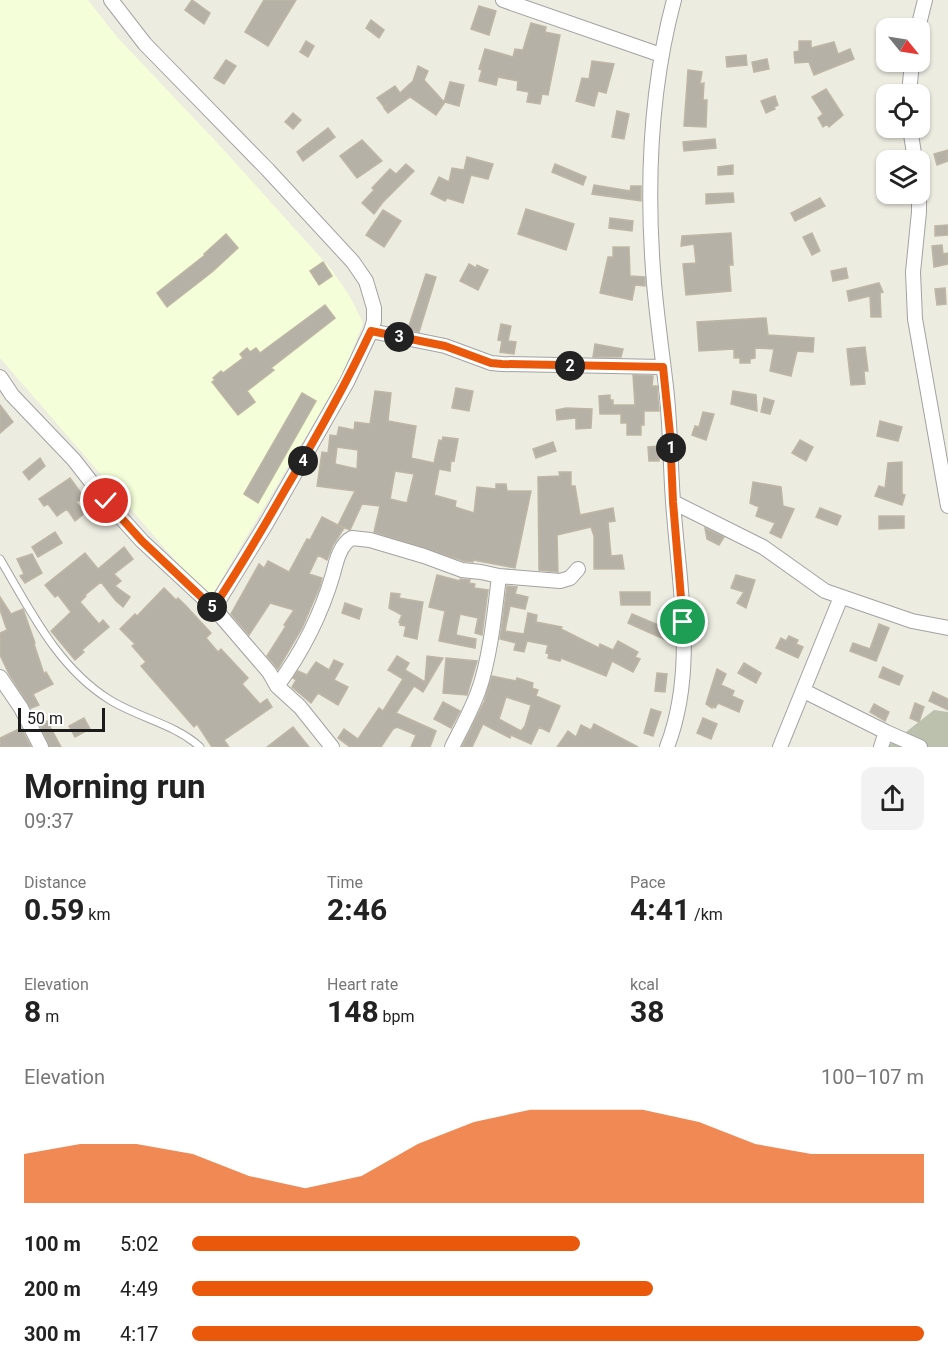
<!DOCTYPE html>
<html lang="en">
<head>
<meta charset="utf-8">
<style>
  body { margin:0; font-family:Roboto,sans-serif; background:#f2f2f2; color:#222; height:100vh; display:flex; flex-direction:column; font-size:22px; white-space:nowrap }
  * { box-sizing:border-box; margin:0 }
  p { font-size:20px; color:#767676 }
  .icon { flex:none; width:33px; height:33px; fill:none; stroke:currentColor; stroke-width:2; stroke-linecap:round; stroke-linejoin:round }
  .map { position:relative; height:747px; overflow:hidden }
  .drawer { display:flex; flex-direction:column; background:#fff; flex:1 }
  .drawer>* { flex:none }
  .needle { width:39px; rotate:120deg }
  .controls { position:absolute; left:876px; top:18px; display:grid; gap:12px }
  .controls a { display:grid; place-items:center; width:54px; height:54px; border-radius:12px; background:#fff; box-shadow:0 2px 4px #0004; font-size:30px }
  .scale { position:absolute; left:18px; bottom:15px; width:87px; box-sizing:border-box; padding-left:6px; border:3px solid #1b1b1b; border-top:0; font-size:16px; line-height:21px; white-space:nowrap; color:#1b1b1b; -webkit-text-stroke:4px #fff; paint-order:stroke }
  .pin { position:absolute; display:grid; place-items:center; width:51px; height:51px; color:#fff; margin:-26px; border:3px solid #fff; border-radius:50%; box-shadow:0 2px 6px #0007 }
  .km { position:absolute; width:30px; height:30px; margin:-15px; border-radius:50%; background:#222; color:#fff; font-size:16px; line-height:30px; text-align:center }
  .round { display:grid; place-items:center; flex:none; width:63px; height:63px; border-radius:12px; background:#f2f2f2 }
  .headline { display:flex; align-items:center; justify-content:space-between; height:102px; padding:0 24px }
  h1 { font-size:33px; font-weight:700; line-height:45px }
  .stats { display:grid; grid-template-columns:repeat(3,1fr); gap:9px; height:102px; padding:6px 24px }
  .stats div { display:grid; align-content:center }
  .stats b { font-size:30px; font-weight:700 }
  .stats small { font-size:16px; font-weight:400 }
  .stats p { font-size:16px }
  .chart { height:168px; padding:12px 24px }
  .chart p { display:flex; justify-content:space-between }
  .chart svg { width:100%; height:108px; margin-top:6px; fill:#ea580c; opacity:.7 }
  ul { padding:0 24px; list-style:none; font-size:20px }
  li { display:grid; grid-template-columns:96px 72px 1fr; align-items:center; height:45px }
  li i { height:15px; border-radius:8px; background:#ea580c }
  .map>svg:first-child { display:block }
</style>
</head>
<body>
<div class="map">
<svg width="948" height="747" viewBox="0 0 948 747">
  <rect width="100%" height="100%" fill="#edece1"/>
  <!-- education -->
  <path fill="#f4fed8" d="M0,0H88L117,37L223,149L331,269L349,295L363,323L344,372L212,595L194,582L0,358Z"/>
  <!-- construction -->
  <path fill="#bbc1ad" d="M934,710L948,712V747H887Z"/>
  <!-- building -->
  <path fill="#b6b1a6" stroke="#beb6a4" stroke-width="1.5" fill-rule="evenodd" d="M192,0L210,13L204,24L185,10Z
    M264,0H296L268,46L245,32Z
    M479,6L496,11L489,35L471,29Z
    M371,20L384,30L379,38L366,28Z
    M531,23L546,27L545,32L560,35L548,95L542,94L540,104L527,102L529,92L517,90L518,81L498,77L496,85L479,81L482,70L479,69L485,49L513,57L515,49L523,50Z
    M306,41L314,46L308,57L300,52Z
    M799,41H811V48L834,42L838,54L850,49L854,59L814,75L809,62L795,63L794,52L799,51Z
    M746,55L747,65L727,67L726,57Z
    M767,59L769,69L754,72L752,62Z
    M226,60L236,66L224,84L214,78Z
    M592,61L614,64L606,93L598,91L594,106L576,101L582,78L589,79Z
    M418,66L428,71L424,80L444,102L450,82L464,85L459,106L445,102L436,115L410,97L388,113L384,108L389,103L384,107L377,98L395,86L400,93L413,81Z
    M688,70L702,72L700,84L704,83L703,100H707L706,127L684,126Z
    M826,89L843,115L829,127L827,124L823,127L818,118L823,114L812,97Z
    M775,96L778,105L774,107L775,109L766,113L761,101Z
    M617,111L629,114L624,139L612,137Z
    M293,113L301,120L293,129L285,122Z
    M328,128L335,137L303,161L297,152Z
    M715,139L716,148L684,151L683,142Z
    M362,140L382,161L357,178L340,156Z
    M948,150V161L937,165L934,154Z
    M467,157L493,164L488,179L471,175L463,203L447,198L445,201L431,194L439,177L449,182L452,168L464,170Z
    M406,164L414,171L383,202L374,214L362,203L374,190L372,188L390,169L396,174Z
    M555,164L586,177L583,185L552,172Z
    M733,165V174L718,175V167Z
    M594,185L630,191L631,186H641V201L592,194Z
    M733,193L734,202L706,204V194Z
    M820,198L825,206L795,221L791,213Z
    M526,209L574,224L566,250L518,234Z
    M383,210L401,221L384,247L366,235Z
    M610,218L633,221L632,231L609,228Z
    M948,225V235L935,236V226Z
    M731,233L733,265H729L731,291L686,295L683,264L696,263L694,244L681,246L682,236Z
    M812,233L820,251L812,255L803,237Z
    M226,234L238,248L212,272L167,307L157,293L205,255L204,254Z
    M942,245L943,254L948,253V264L934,267L932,246Z
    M613,247H629L630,276L645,277V286L635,285L632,300L600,293L608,257H613Z
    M323,262L332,276L319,285L310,271Z
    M469,264L476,268L477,265L488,270L478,290L460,281Z
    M846,268L848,278L833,281L831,271Z
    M426,274L436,277L419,332L408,329Z
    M879,283L883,292L880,293L881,317H871L870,296L849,301L847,291Z
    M945,288L946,304L937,305L935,289Z
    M325,305L335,318L271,368L274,370L247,391L255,402L238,415L212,382L215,380L213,378L221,371L223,373L243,358L240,354L247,348L250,352L256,348L260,353Z
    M766,318L768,335L814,338L813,352L797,351L791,376L770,371L774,349L755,348V358L750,359V363H740V358H734V349L699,351L697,322Z
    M501,324L511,326L508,341L516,342L514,354L500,352L502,341L498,340Z
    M595,344L623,349L621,357H593Z
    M865,347L868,371H864L865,384L851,385L847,349Z
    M633,375L653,376L652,386H657L659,411H644V425H641V435H627V423H621V414H600L599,396L610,395V400H613V405H635Z
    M456,388L473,391L469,411L452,408Z
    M375,391L391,393L388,421L416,426L411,458L434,463L439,440L442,441L443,437L458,439L454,461L451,460L450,471L439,469L434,495L456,501L455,507L474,513L477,487L496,489V484H506L507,491H531L515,568L473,560V562L464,561L374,532L380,506L362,504L350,530L338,525L355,491L317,486L322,452L328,453L330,435L337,436L339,427L354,430L355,422L370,424ZM337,447L358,450L357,469L335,464ZM395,471L414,474L407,503L390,499Z
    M733,391L756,395L757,411L731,404Z
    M302,393L316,401L258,503L244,494Z
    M764,398L774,401L770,414L761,412Z
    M0,405L13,422L0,433Z
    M566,408L592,409L591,428L576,429V418L557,420L556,410Z
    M703,412L714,414L706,440L692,435L695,426L699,427Z
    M880,421L902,427L898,441L877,436Z
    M800,440L813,447L806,461L792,453Z
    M553,442L556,451L536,458L533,449Z
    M659,446V461H649L648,447Z
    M40,458L45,466L29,480L23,472Z
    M902,462V494L905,495L902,505L875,496L879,486L885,488L888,463Z
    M559,472H571V486H575L580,515L613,508L615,521L608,522L611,556L622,555L624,569H594V536L591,527L557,535L558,572L539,570L538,477L560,476Z
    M70,478L84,497L76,502L85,513L75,521L67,509L57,516L48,504L44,506L39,499Z
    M753,482L781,487L783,506L794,509L781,538L770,533L775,523L756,516L759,507L750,503Z
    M820,508L841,516L837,525L816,517Z
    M879,516H904V528L879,529Z
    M322,517L344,528L333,545L327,560L318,555L309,574L322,578L320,586L302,628L278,669L267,656L286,626L284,625L294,610L270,603L249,635L231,614L259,564L264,568L268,561L289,572L307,539L310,540Z
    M705,528L724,537L719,545L707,539Z
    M55,532L62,543L38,557L32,547Z
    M124,547L133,559L114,574L121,581L115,586L130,597L123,607L116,601L101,582L85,595L86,596L80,602L99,624L103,620L109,627L82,650L84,652L75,660L51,631L71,612L58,595L55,597L45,585L85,553L98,569Z
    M32,554L42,573L25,583L20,576L24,574L17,559Z
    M437,575L460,581V579L470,580L469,583L475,584L474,588L488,590L482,635L475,633L478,618L460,614L456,635L476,639L475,648L439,641L445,611L429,607Z
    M736,575L755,580L746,608L737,603L744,592L731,588Z
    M507,586L517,587L515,594L528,597L525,609L510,606L505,631L524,634L528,613L537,615L536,622L562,627L561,629L599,648L600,644L613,650L618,641L638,652L635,657L640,659L633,672L612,661L606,676L561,658L560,661L548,658L549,654L546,653L548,645L527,641L524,652L514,650L516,643L500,639Z
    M164,588L176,600L178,598L187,607L211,633L206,638L218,652L221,649L248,678L242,684L260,704L267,699L272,707L224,740L229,747H212L197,724L194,727L141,666L146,662L132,646L135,644L120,629L135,614L137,616Z
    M620,592H650V605H621Z
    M391,593L400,594L399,598L423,602L417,639L404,636L406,626L400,625V622H399L402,615L389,608Z
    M0,597L11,614L23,609L35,643L34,644L44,674L46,672L53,684L33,694L39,705L31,708L9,674L0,655V633L7,630L0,610Z
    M345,603L362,609L359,619L342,613Z
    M632,614L670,630L666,640L628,623Z
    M879,624L889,628L876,661L850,651L853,643L870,649Z
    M789,636L798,640L796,644L803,647L798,658L776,648L781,638L786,641Z
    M397,656L409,663L405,670L425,682L427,656L443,658L423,692L414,686L396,713L436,731L430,747H411L416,735L397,727L393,729L381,747H350L338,738L344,729L358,739L379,708L383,711L403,679L388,670Z
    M446,658L477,661L467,695L443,693Z
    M334,660L343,664L334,680L348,687L338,705L318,693L311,703L292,687L296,680L293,678L298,671L307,675L316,662L329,670Z
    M744,663L761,673L756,683L738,673Z
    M883,667L903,676L899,685L879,677Z
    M717,669L726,674L721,685L734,691L732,696L743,701L739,712L718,703L715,708L712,706V708L706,704Z
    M657,673L667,674L665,692L655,691Z
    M492,676L516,681L517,678L533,683L532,688L538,690L536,696L560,706L549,732L539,727L531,744L511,735L510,738L483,724L472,747H462L484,702ZM506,697L531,705L525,726L521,731L499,719Z
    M933,692L948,699V710L929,701Z
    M443,702L460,711L451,728L434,719Z
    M915,703L924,707L919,722L910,718Z
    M874,704L889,712L885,721L870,712Z
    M651,709L661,712L653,736L644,733Z
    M84,718L90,729L75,737L69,726Z
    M703,718L717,724L711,739L697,733Z
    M47,721L61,747H50L40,725Z
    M594,724L638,747H557L568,731L576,737L581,725L591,730Z
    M293,727L309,747H267Z
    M21,728L31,747H0V738Z"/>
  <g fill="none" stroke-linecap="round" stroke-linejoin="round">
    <defs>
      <path id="lane" d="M0,559C30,610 58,668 110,700C139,718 175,724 200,747"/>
      <path id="street" d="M111,0L145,44L268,170L353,262L366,281L374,308V321L371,331L347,382L266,524L214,608
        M503,0L661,55
        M918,28L925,0
        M909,94L912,62
        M910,128L915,160
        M919,194V212L913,272L915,319L948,506
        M371,331L445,346L491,363L502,364L663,367
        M0,377L12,395L74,460L106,501L142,541L214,608L269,672L277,686L300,707L332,747
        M673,502L763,547L825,591L912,621L948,628
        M0,677L21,708L41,747
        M277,686C303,651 321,615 333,574C336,562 340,544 352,538L370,540L424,556L462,570L481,572L499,576L560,581L570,578L578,569
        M804,691L886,732L881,747
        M886,732L920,747
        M452,747C461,729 471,711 478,692C490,660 495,610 499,576
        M667,747C696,672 680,591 674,514C670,471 671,429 666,387C662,352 657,318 654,283C646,187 649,93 674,0
        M780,747L841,597"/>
    </defs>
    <!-- lane casing -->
    <use href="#lane" stroke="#a2a2a2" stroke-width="9"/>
    <!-- street casing -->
    <use href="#street" stroke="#a2a2a2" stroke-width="16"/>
    <!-- lane -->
    <use href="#lane" stroke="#fff" stroke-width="7"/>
    <!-- street -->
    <use href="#street" stroke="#fff" stroke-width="14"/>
  </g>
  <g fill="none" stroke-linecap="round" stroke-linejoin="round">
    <defs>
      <path id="route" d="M106,501L142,541L213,608C239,570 262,530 285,490C316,438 345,386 371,331L445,346L491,363L502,364L663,367L670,434L673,502L683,622"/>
    </defs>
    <!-- route casing -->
    <use href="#route" stroke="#fff" stroke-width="12"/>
    <!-- route -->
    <use href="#route" stroke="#ea580c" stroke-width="8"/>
  </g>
</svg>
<div class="controls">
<a><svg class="needle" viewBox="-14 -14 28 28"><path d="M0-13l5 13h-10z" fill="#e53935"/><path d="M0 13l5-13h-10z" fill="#767676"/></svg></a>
<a><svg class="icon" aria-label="locate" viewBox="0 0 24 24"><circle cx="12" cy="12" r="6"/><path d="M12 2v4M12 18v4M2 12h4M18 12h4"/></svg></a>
<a><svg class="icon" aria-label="layers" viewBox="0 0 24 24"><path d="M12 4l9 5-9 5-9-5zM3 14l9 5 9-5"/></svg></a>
</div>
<div class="scale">50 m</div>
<div class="pin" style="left:683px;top:622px;background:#1e9e55"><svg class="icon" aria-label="arrive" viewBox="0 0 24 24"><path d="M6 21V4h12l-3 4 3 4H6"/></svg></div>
<div class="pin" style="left:106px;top:501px;background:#d93025"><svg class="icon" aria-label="check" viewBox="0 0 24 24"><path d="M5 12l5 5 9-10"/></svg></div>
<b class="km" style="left:671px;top:448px">1</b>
<b class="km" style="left:570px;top:366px">2</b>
<b class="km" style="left:399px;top:337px">3</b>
<b class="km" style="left:303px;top:461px">4</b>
<b class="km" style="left:212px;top:607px">5</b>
</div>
<section class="drawer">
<div class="headline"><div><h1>Morning run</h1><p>09:37</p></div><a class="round"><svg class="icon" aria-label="share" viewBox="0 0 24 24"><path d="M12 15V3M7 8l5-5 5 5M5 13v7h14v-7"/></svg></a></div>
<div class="stats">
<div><p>Distance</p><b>0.59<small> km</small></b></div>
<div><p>Time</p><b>2:46</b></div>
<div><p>Pace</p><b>4:41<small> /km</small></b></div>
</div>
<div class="stats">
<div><p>Elevation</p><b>8<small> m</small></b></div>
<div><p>Heart rate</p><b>148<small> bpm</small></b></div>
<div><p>kcal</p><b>38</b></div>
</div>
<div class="chart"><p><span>Elevation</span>100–107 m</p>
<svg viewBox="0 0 160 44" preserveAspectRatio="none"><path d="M0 44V24L10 20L20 20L30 24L40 33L50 38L60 33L70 20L80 11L90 6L100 6L110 6L120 11L130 20L140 24L150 24L160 24V44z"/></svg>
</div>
<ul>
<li><b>100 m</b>5:02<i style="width:53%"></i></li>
<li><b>200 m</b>4:49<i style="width:63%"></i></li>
<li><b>300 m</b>4:17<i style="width:100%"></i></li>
</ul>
</section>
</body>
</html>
